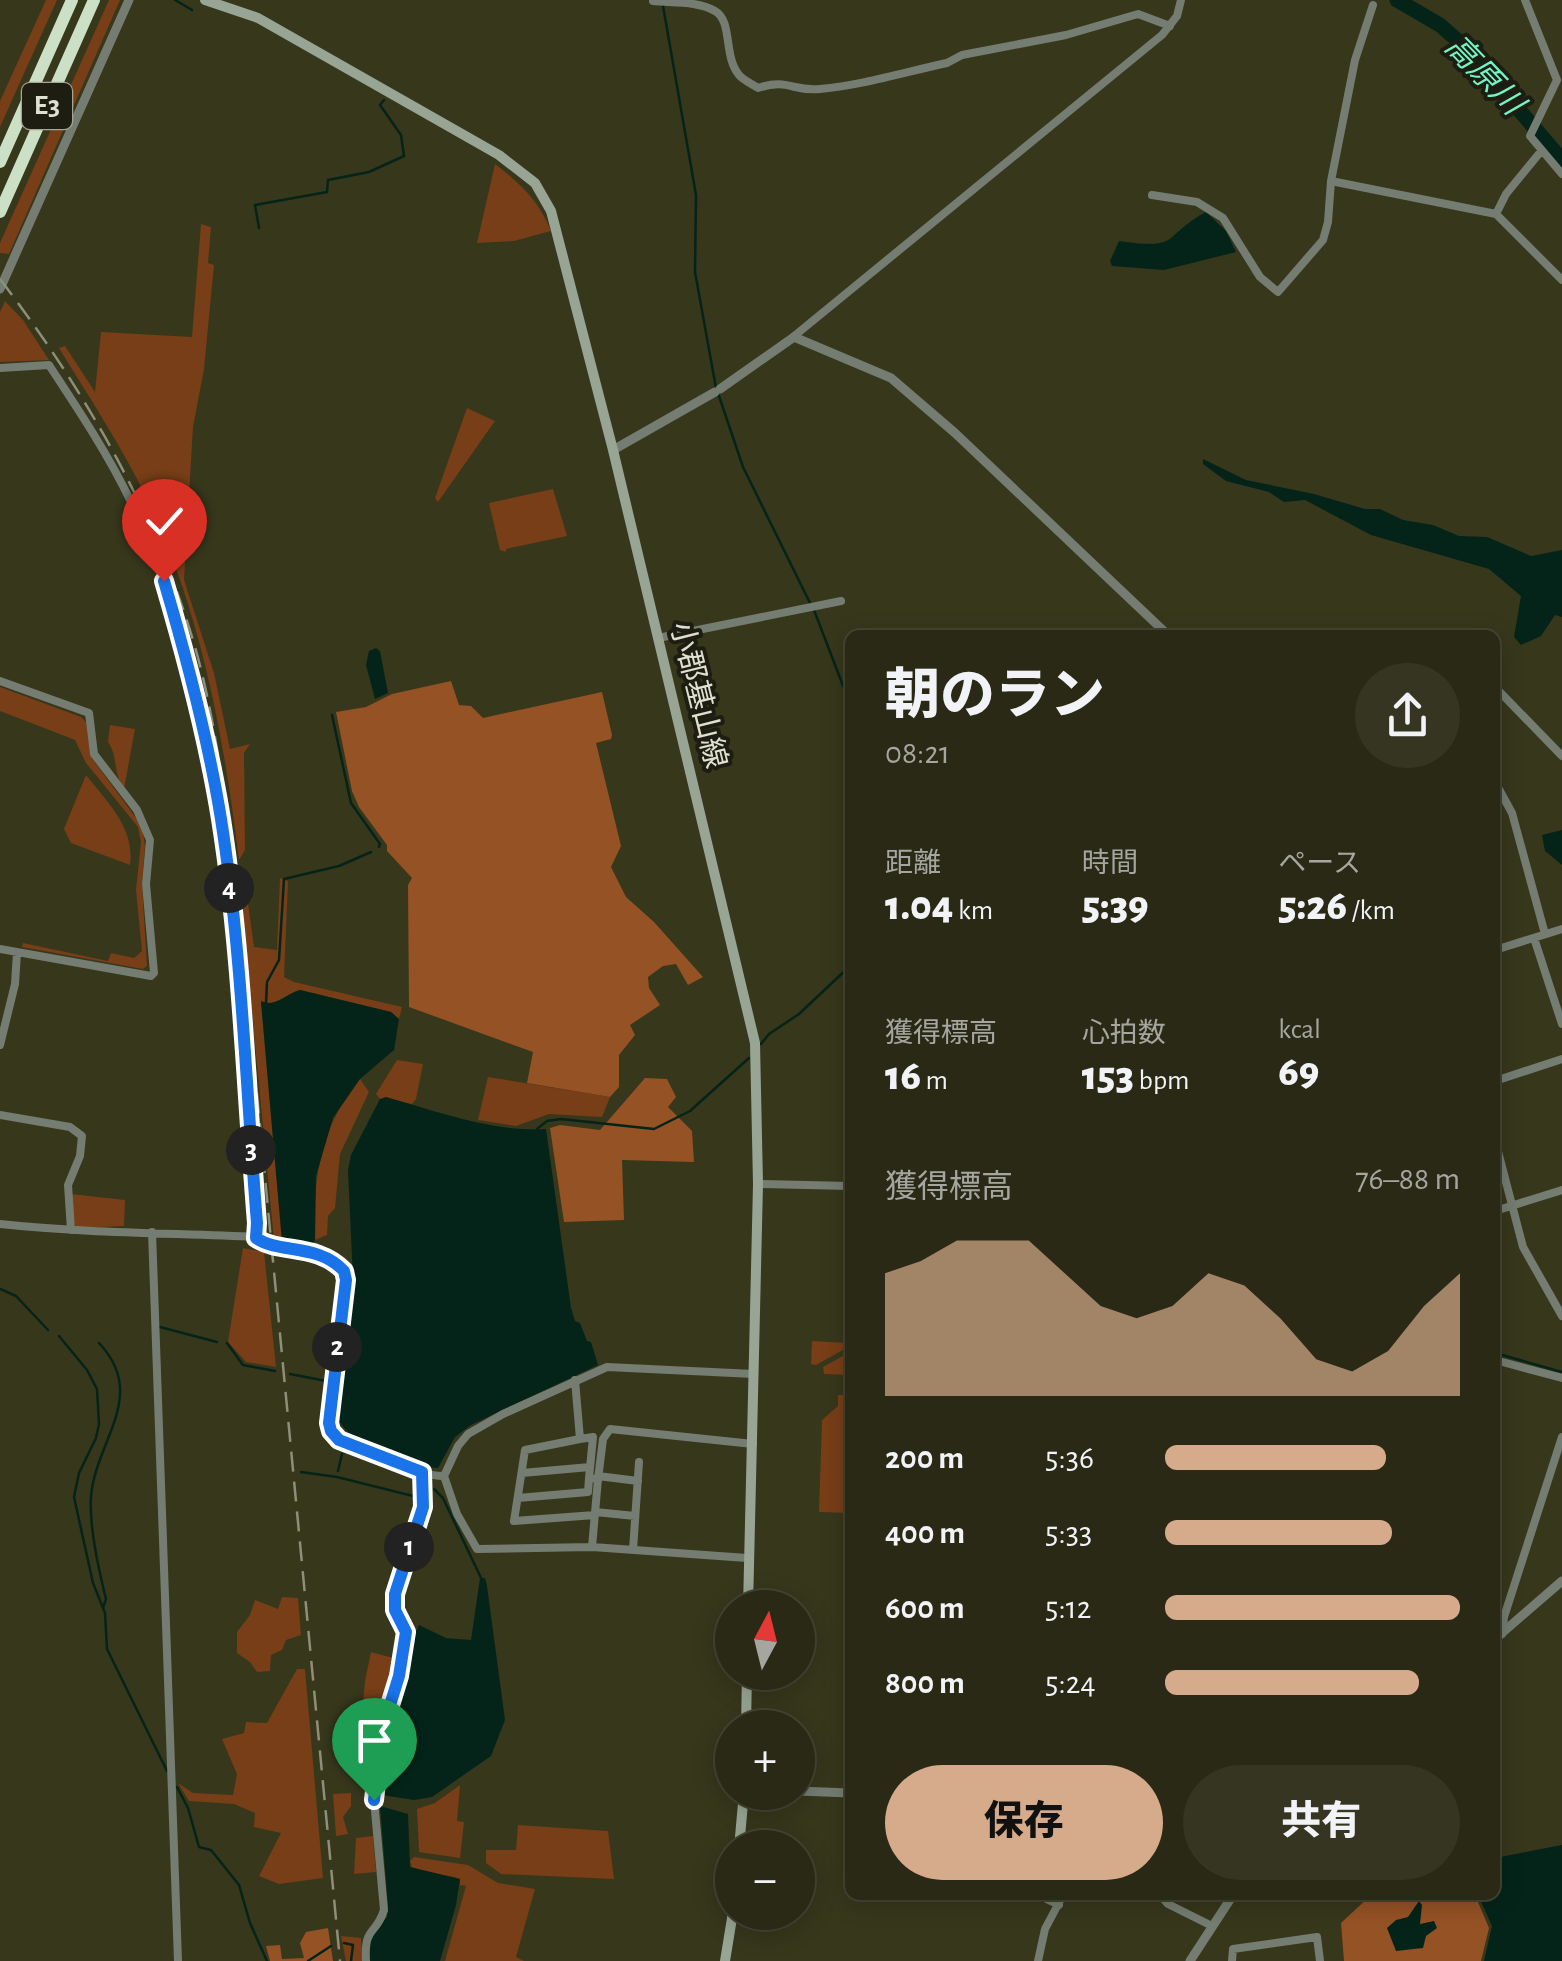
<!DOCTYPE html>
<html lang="ja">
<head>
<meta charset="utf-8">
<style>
  body { margin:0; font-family:"Alegreya Sans","Noto Sans JP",sans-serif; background:#353522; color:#f1f3f6; height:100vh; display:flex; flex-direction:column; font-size:38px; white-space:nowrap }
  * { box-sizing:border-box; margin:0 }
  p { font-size:32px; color:#a5a6a0 }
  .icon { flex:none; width:55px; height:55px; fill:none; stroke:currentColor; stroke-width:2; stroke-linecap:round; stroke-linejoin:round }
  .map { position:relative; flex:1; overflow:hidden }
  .details { position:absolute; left:845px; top:630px; width:655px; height:1270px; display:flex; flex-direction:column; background:#292915; border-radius:15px; box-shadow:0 5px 25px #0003,0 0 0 2px #454534 }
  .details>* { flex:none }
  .needle { width:65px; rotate:7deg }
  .controls { position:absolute; left:715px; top:1590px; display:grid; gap:20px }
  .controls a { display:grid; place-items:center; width:100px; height:100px; border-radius:50%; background:#292915; box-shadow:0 5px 25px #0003,0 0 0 2px #454534; font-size:50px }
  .pin { position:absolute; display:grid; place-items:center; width:85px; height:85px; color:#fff; margin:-102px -42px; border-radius:50% 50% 50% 0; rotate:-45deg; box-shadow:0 0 10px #0007 }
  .pin .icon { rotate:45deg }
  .km { position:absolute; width:50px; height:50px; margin:-25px; border-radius:50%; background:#222; color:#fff; font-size:28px; line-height:50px; text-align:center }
  .round { display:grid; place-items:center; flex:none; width:105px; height:105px; border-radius:52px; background:#353522 }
  .summary { display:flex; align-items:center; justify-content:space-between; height:170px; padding:0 40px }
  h1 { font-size:55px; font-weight:800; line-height:75px }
  .figures { display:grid; grid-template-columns:repeat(3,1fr); gap:15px; height:170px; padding:10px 40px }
  .figures div { display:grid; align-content:center }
  .figures b { font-size:42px; font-weight:800 }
  .figures small { font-size:28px; font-weight:400 }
  .figures p { font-size:28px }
  .chart { height:280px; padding:20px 40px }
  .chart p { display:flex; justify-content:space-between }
  .chart svg { width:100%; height:180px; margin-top:10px; fill:#d6ab8b; opacity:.7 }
  .action { display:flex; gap:20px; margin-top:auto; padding:20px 40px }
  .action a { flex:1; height:115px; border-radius:60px; background:#d6ab8b; color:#111; font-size:40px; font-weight:800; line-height:115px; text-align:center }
  .action a+a { background:#353522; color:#f1f3f6 }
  ul { padding:0 40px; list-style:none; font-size:32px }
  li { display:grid; grid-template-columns:160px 120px 1fr; align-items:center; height:75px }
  li i { height:25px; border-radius:12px; background:#d6ab8b }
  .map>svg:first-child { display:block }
</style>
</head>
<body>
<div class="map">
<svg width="1562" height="1961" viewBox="0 0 1562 1961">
  <rect width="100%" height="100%" fill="#37371c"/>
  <!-- green -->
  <path fill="#773e17" d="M46,0H57L0,127V101Z
    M109,0H120L9,254L0,253V243Z
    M495,164C520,183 539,201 551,231L514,241L477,243Z
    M201,224L211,227L208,263L214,265L204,369L193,427L184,580L214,673L230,749L250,744L244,753L245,850L239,860C224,737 201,612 147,499C122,447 89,397 59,348L65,346L95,392L101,332L192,337Z
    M5,301L23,320L49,360L0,362V312Z
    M467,408L495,421L438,502L435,498Z
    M553,489L567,536L506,549V552L500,550L489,503Z
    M0,687L81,717L86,722L91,757L142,826L145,846L142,884L147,966L143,969L22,947L23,943L108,961L111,953L134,958L142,951L136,890L141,842L138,827L86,763L75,740L0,711Z
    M110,725L135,729L124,789C112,771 119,758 108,742Z
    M86,775C108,803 135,828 130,865L71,843L64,829Z
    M243,867L254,947L277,950L280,878L288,881L284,977L294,982L402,1007L399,1019L391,1012L300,990C285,994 277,1007 261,1002L282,1241L274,1240L238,868Z
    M397,1060L423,1064L416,1099L412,1104L380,1099L376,1094Z
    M488,1077L610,1097L602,1117L549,1114L516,1126L478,1120Z
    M360,1079L369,1092L340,1154L335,1208L328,1216L327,1235L315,1240C312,1182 321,1124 360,1079Z
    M71,1194L125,1200L124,1226L78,1228L74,1224Z
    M243,1248L264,1252L276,1367L246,1362L228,1342Z
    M812,1341L849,1343L850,1346L816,1365L811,1364Z
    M850,1352V1375L824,1374L823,1367Z
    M838,1395H850V1513L819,1512L822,1420L838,1406Z
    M282,1597L298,1598L301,1635L286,1640L282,1650L271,1655L270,1671L257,1672L250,1662L237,1653V1632L250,1615L255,1600L278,1609Z
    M399,1650L396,1675L379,1731L371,1789L370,1753L359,1749L365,1681L371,1652L393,1658Z
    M297,1669H305L323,1878L279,1884L259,1876L281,1833L254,1827L255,1813L234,1804L189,1801L178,1783L193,1793L233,1795L237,1774L222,1739L244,1733L246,1722L267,1723Z
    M460,1785L457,1821L464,1822L460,1858L419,1852L417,1809L435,1803Z
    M351,1793V1806L343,1817L348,1834L336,1836L333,1794Z
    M518,1825L608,1831L614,1879L501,1874L486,1863V1850H516Z
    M373,1836L376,1872L354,1874L356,1838Z
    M414,1857L468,1865L498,1883L535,1889L516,1957L524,1961H445L466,1886L460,1885V1879L454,1877L413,1870L410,1861Z
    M341,1936L361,1938L363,1961H346Z"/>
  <!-- forest -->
  <path fill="#955225" d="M451,681L459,705L471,706L483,718L602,692L612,735L611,739L596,743L621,846L611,867L626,897L654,922L703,977L688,985L676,964L663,966L648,977L649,988L660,1005L630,1025L635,1035L619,1055V1087L610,1097L527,1083L533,1052L409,1007L408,885L412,878L387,851V845L359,807L352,791L336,712L366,707L392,694Z
    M645,1078L667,1079L676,1097L668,1107L692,1131L694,1162L622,1160L624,1220L564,1222L550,1128L560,1125L600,1130Z
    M1371,1895H1475L1489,1928L1481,1961H1344L1341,1923Z
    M328,1928L333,1961H270L266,1946L280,1945L282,1959L304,1958L300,1943L306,1932Z"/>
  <!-- water -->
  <path fill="#052419" d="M1206,212L1226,231L1236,252L1164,270L1112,266L1110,261L1119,241C1183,250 1160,237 1206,212Z
    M1203,459L1246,480L1314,494L1365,509H1380L1403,520L1433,525L1459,536L1487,537L1531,556L1562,550V617L1555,615L1541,636L1521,645L1514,637L1521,596L1489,569L1371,535L1305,500L1284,502L1269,492L1226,481L1203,464Z
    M376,648L380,651L388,693L375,699L366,665L369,651Z
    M1562,830V865L1545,851L1542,835Z
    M300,990L391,1012L399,1019L394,1050L360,1079L333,1118L316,1176L315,1240L310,1248L282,1241L261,1001C276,1008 285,994 300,990Z
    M386,1097C439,1112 492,1132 546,1129L571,1308L575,1321L580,1323L587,1341L591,1342L598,1365L471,1425L455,1437L438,1468C411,1466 347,1444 338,1418L353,1279L348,1170L351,1155L380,1099Z
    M480,1578H485L487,1586L505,1720L491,1756L432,1797L414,1800L382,1795L389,1735L414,1636L419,1625L446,1638L471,1640Z
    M380,1806L408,1814L410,1867L460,1879L456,1905L440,1961H369V1937L387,1917L388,1907Z
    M1562,1845V1961H1484L1492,1926L1478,1895H1495V1858Z
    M1419,1901L1422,1905L1420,1924L1434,1921L1437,1928L1426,1936L1423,1948L1396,1951L1387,1928L1396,1920L1408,1917Z"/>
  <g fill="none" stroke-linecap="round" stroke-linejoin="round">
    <!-- stream -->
    <path stroke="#052419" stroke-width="2.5" d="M175,0L192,10
      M663,6L696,195L695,272L716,388
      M259,228L255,205L327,192L328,180L369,172L404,156L401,135L380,105L384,100
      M719,396L743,467L810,603
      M814,610L850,704
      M332,715L351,803L380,844L379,847
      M266,1003L267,982L279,960L284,879L339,866L371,852
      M761,1044L769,1034L799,1014L850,966
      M537,1129L547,1121L561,1119L654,1129L690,1111L749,1058
      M0,1289L16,1296L48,1330
      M160,1327L217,1342
      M59,1336L87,1370L97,1389L99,1424L96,1438L79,1473L74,1497L93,1583L105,1613L107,1649L167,1771
      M99,1343C149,1396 95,1441 91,1497C89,1526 99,1571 106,1599L103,1608
      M227,1343L243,1365L275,1371
      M1495,1353L1562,1372
      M290,1374L326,1381
      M338,1471L342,1454
      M301,1472L337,1477L417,1497
      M434,1489L443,1498L482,1580
      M177,1787L188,1808L199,1847L211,1850L239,1885L250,1923L267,1961
      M344,1943L353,1945L351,1961
      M308,1961L331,1946"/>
    <!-- river -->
    <path stroke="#052419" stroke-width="15" d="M1397,0L1440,25L1466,48L1562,160"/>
    <!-- minor -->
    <path stroke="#757d72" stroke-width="8" d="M1525,0L1557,80L1530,136L1562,174
      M653,1C673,3 698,1 715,11C733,21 723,56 739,75C743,80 752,84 758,88C788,78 793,92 820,89C863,85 905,72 947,63L962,55L1066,35L1138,14L1170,26
      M1331,181L1496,214L1562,280
      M1152,195L1197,202L1223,218L1260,277L1278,292L1323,240L1328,222L1331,181L1355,60L1373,5
      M1496,214L1506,194L1542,150
      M793,337L1162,35L1177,16L1181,0
      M0,368L49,365C78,409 108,454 131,502C236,725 237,982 257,1223L256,1237
      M658,638L841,601
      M0,681L89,713L94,754L137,810L150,840L146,884L154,973L151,976L0,949
      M1495,687L1562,756
      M1495,782L1512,813L1545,934
      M1534,938L1562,1024
      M1495,950L1562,929
      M0,1045L15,984L17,952
      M1495,1081L1562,1059
      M0,1115L70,1127L82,1136L80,1156L68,1185L71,1230
      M1495,1140L1523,1247L1562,1316
      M758,1184L850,1186
      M1495,1211L1562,1190
      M0,1224C85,1233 170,1233 256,1237C279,1254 339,1243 346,1281L329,1423C331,1431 330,1431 336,1437C352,1450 424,1477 444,1476
      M152,1232L178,1961
      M1495,1360L1562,1378
      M575,1380L580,1439L593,1437L589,1478L598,1479L592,1547
      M580,1439L525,1450L514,1521L595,1515
      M522,1473L590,1467
      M444,1476L457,1514L477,1549L592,1547L747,1558
      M444,1476L458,1446L468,1434L503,1414L607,1367L754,1374
      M598,1476L638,1481
      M598,1479L603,1439L610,1429L753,1444
      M518,1498L588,1492L589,1478
      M595,1512L635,1516
      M633,1550L639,1462
      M1502,1634L1504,1617L1562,1437
      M1038,1895L1059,1905
      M1160,1895L1168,1904L1210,1925
      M366,1961C364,1925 376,1936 384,1910L374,1800L377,1770L382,1731L399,1676L406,1632L395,1610V1594L423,1507L422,1472
      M1038,1961L1045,1929L1063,1895
      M1232,1961L1233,1949L1317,1937L1320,1961"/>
    <!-- tertiary -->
    <path stroke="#757d72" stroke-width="9" d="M0,289L129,0
      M720,389L794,337L891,378L955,433L1168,635
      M613,450L715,392
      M1495,1639L1562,1581
      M798,1791L850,1793
      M1190,1961L1233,1895"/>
    <!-- secondary -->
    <path stroke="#98a594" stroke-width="10" d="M205,0L258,18L499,155L535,183L551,211L613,450L755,1043L758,1184L748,1608
      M746,1728L747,1672
      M739,1848L744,1792
      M725,1961L733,1912"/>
    <!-- motorway -->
    <path stroke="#cce0c5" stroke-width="12" d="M0,162L72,0
      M0,212L94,0"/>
    <!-- rail -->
    <path stroke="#8e8e79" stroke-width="2.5" stroke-dasharray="20 10" stroke-linecap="butt" d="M0,279C84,389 156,513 195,647C215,717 223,792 235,864L340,1961"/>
  </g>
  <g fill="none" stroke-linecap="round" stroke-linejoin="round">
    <defs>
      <path id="route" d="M164,581C187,659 208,738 221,819C242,952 246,1089 257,1223L256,1238C279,1254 318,1243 344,1271L346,1280L329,1423L331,1431L339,1440L422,1472L423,1507L395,1594V1610L406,1632L399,1676L382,1731L374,1800"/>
    </defs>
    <!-- route casing -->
    <use href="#route" stroke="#fff" stroke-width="20"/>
    <!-- route -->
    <use href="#route" stroke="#1a73e8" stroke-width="12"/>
  </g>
  <g text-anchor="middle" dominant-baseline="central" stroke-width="8" stroke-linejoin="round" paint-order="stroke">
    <!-- shield labels -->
    <rect fill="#1d1d12" stroke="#a5a697" stroke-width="2.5" x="22" y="83" width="50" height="46" rx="8"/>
    <g font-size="28" font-weight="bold" fill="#dfe0d0">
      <text x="47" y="106">E3</text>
    </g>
    <!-- street labels -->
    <g font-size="30" fill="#dfe0d0" stroke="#1d1d12">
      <text transform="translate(698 695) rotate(76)">小郡基山線</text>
    </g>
    <!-- water labels -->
    <g font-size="32" font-style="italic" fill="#72f5c4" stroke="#1d1d12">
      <text transform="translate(1484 75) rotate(46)">高原川</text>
    </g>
  </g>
</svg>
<div class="controls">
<a><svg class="needle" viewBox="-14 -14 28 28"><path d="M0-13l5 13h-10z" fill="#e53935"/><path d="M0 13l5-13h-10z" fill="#a5a6a0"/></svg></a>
<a>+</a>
<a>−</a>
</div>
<div class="pin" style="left:374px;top:1800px;background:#1e9e55"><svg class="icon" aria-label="arrive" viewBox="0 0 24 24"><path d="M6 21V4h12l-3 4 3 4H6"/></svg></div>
<div class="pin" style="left:164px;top:581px;background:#d93025"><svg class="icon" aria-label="check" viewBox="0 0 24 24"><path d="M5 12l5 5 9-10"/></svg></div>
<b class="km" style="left:409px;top:1547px">1</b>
<b class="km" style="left:337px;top:1347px">2</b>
<b class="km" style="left:251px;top:1150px">3</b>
<b class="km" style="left:229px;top:888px">4</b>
<section class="details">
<div class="summary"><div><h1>朝のラン</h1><p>08:21</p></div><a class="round"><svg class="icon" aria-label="share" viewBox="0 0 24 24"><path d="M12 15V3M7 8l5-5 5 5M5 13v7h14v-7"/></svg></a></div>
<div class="figures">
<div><p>距離</p><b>1.04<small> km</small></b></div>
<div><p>時間</p><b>5:39</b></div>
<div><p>ペース</p><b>5:26<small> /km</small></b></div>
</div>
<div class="figures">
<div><p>獲得標高</p><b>16<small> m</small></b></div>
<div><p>心拍数</p><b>153<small> bpm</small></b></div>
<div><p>kcal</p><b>69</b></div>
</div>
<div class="chart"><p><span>獲得標高</span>76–88 m</p>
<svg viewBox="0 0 160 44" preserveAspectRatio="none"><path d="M0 44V14L10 11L20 6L30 6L40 6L50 14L60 22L70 25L80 22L90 14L100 17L110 25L120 35L130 38L140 33L150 22L160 14V44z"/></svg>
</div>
<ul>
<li><b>200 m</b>5:36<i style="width:75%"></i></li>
<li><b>400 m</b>5:33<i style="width:77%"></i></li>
<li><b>600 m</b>5:12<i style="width:100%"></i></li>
<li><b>800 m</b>5:24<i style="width:86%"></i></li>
</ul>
<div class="action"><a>保存</a><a>共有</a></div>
</section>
</div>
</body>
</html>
